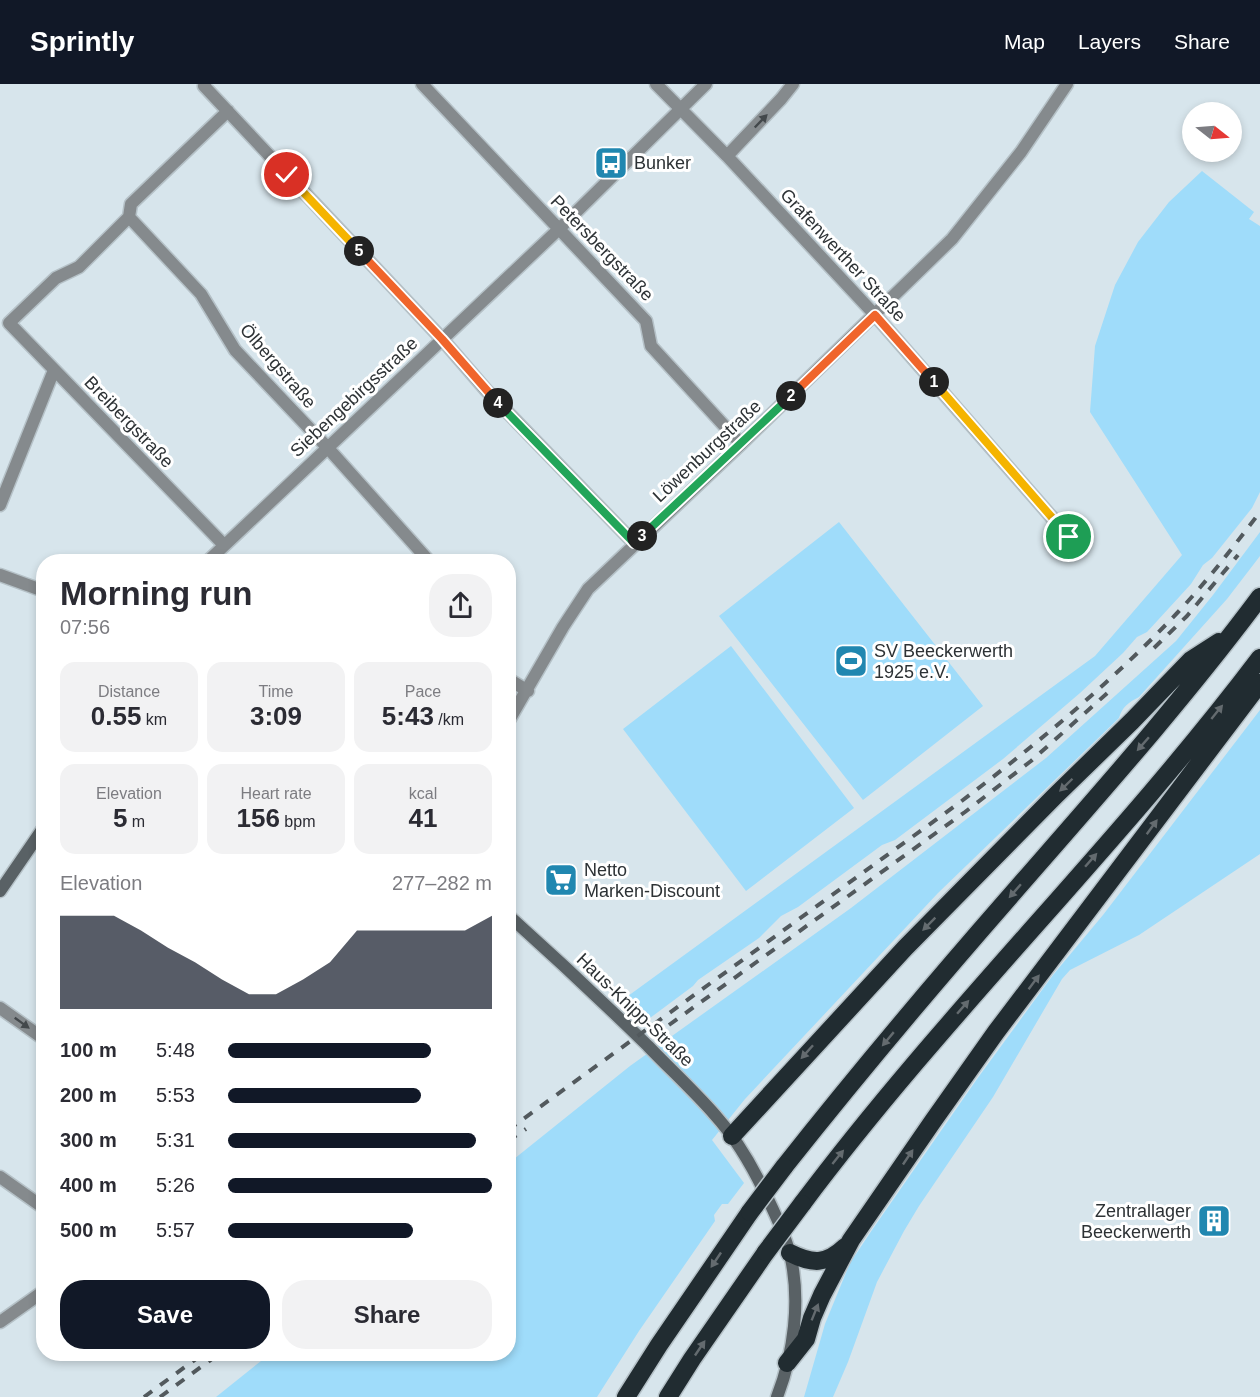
<!DOCTYPE html>
<html lang="en">
<head>
<meta charset="utf-8">
<style>
  body { margin:0; font-family:Helvetica,sans-serif; background:#f2f2f3; color:#2b2b33; height:100vh; display:flex; flex-direction:column; font-size:22px; white-space:nowrap }
  * { box-sizing:border-box; margin:0 }
  p { font-size:20px; color:#7c7c81 }
  .icon { flex:none; width:33px; height:33px; fill:none; stroke:currentColor; stroke-width:2; stroke-linecap:round; stroke-linejoin:round }
  .map { position:relative; flex:1; overflow:hidden }
  .panel { position:absolute; left:36px; top:470px; width:480px; height:807px; display:flex; flex-direction:column; background:#fff; border-radius:24px; box-shadow:0 3px 9px #0003 }
  .panel>* { flex:none }
  .needle { width:39px; rotate:107deg }
  .fabs { position:absolute; left:1182px; top:18px; display:grid; gap:12px }
  .fabs a { display:grid; place-items:center; width:60px; height:60px; border-radius:50%; background:#fff; box-shadow:0 3px 9px #0003; font-size:30px }
  .pin { position:absolute; display:grid; place-items:center; width:51px; height:51px; color:#fff; margin:-26px; border:3px solid #fff; border-radius:50%; box-shadow:0 2px 6px #0007 }
  .km { position:absolute; width:30px; height:30px; margin:-15px; border-radius:50%; background:#222; color:#fff; font-size:16px; line-height:30px; text-align:center }
  .round { display:grid; place-items:center; flex:none; width:63px; height:63px; border-radius:24px; background:#f2f2f3 }
  .summary { display:flex; align-items:center; justify-content:space-between; height:102px; padding:0 24px }
  h1 { font-size:33px; font-weight:800; line-height:45px }
  .figures { display:grid; grid-template-columns:repeat(3,1fr); gap:9px; height:102px; padding:6px 24px }
  .figures div { display:grid; align-content:center; border-radius:15px; background:#f2f2f3; text-align:center }
  .figures b { font-size:26px; font-weight:800 }
  .figures small { font-size:16px; font-weight:400 }
  .figures p { font-size:16px }
  .chart { height:168px; padding:12px 24px }
  .chart p { display:flex; justify-content:space-between }
  .chart svg { width:100%; height:108px; margin-top:6px; fill:#111827; opacity:.7 }
  .cta { display:flex; gap:12px; margin-top:auto; padding:12px 24px }
  .cta a { flex:1; height:69px; border-radius:24px; background:#111827; color:#fff; font-size:24px; font-weight:800; line-height:69px; text-align:center }
  .cta a+a { background:#f2f2f3; color:#2b2b33 }
  ul { padding:0 24px; list-style:none; font-size:20px }
  li { display:grid; grid-template-columns:96px 72px 1fr; align-items:center; height:45px }
  li i { height:15px; border-radius:8px; background:#111827 }
  header { display:flex; align-items:center; gap:36px; box-sizing:border-box; height:84px; padding:0 30px; background:#111827; color:#fff }
  header strong { font-size:28px }
  nav { display:flex; gap:33px; margin-inline-start:auto; font-size:21px }
  .map>svg:first-child { display:block }
</style>
</head>
<body>
<header>
<strong>Sprintly</strong>
<nav><a>Map</a><a>Layers</a><a>Share</a></nav>
</header>
<div class="map">
<svg width="1260" height="1313" viewBox="0 0 1260 1313">
  <rect width="100%" height="100%" fill="#d7e5ec"/>
  <!-- green -->
  <path fill="#9fdcfa" d="M1202,87L1254,128L1249,135L1260,142V408L1252,424L1212,474L1203,481L1191,500L1147,548L1137,553L1123,569L1080,609L1003,675L895,756L882,761L798,823L781,832L759,854L698,896L693,902L646,937L628,912L1095,572L1182,471L1090,328L1095,262L1115,201L1138,158L1169,118Z
    M839,438L983,622L863,716L719,532Z
    M1260,448V472L1227,515L1139,613C1129,618 1122,623 1119,634L938,809L745,1015L712,1056L744,1099L728,1120H722L714,1131L715,1137L639,1247L597,1313H216L271,1269H508L509,1079L630,982L851,824L1046,674L1176,557L1213,511Z
    M731,562L854,724L746,807L623,645Z
    M1260,626V770L1139,851L1070,886L1062,895L993,1013L919,1122L904,1147L877,1198L848,1278L833,1313H804L825,1240L850,1179L872,1146L977,995L1053,891L1103,831Z"/>
  <g fill="none" stroke-linecap="round" stroke-linejoin="round">
    <defs>
      <path id="street" d="M205,0L204,2L442,255L486,306L634,459
        M422,0L646,237L651,262L741,360
        M656,0L727,72L875,231L1069,453
        M727,72L781,15L793,0
        M129,133L201,210L235,266L327,363L429,477
        M0,421L54,286
        M224,461L9,239L56,194L79,183L129,133L131,120L228,27
        M208,477L559,145L706,0
        M0,491L44,507
        M508,595L528,607
        M508,638L563,543L588,505L741,360L952,155L1021,68L1067,0
        M0,924L44,955
        M0,1093L44,1124
        M0,1238L44,1207"/>
      <path id="secondary" d="M0,807L44,743
        M508,831C556,874 602,917 648,962C670,985 694,1007 715,1031C735,1053 751,1080 764,1107C774,1127 784,1148 790,1170C801,1216 794,1269 777,1313"/>
      <path id="highway" d="M732,1052L905,864L1055,712L1132,637L1191,576L1219,558
        M784,1083C856,992 930,904 1006,817C1093,717 1181,619 1260,513
        M802,1120C945,929 1117,763 1260,574
        M790,1169C812,1180 826,1181 845,1163
        M787,1279L806,1255L812,1234L822,1211L851,1156L933,1037L996,948L1260,599
        M626,1313L659,1261L750,1128
        M668,1313L692,1275L766,1168"/>
    </defs>
    <!-- street casing -->
    <use href="#street" stroke="#b5c1c7" stroke-width="15"/>
    <!-- secondary casing -->
    <use href="#secondary" stroke="#b5c1c7" stroke-width="15"/>
    <!-- highway casing -->
    <use href="#highway" stroke="#b5c1c7" stroke-width="21"/>
    <!-- street -->
    <use href="#street" stroke="#858a8d" stroke-width="12"/>
    <!-- secondary -->
    <use href="#secondary" stroke="#596165" stroke-width="12"/>
    <!-- highway -->
    <use href="#highway" stroke="#212c31" stroke-width="18"/>
    <!-- rail -->
    <path stroke="#52595d" stroke-width="4" stroke-dasharray="10 10" stroke-linecap="butt" d="M1154,564L1187,532L1238,471
      M669,941L965,728L1031,677L1113,604
      M508,1046L959,719C1037,660 1112,598 1179,527C1208,496 1234,462 1260,428
      M508,1057L526,1045
      M144,1313L204,1269
      M160,1313L220,1269"/>
    <defs>
      <path id="highway-bridge" d="M750,1128L784,1083
        M766,1168L802,1120"/>
    </defs>
    <!-- highway-bridge casing -->
    <use href="#highway-bridge" stroke="#b5c1c7" stroke-width="21" stroke-linecap="butt"/>
    <!-- highway-bridge -->
    <use href="#highway-bridge" stroke="#212c31" stroke-width="18"/>
  </g>
  <!-- one-way arrows -->
  <defs><path id="oneway-solid" d="M-6-.8H1V-3.2L6.5 0L1 3.2V.8H-6Z" transform="scale(1.5)"/></defs>
  <g fill="#43484b">
    <use href="#oneway-solid" transform="translate(761 37) rotate(-46)"/>
    <use href="#oneway-solid" transform="translate(22 939) rotate(36)"/>
  </g>
  <g fill="#646b6f">
    <use href="#oneway-solid" transform="translate(1217 628) rotate(-51)"/>
    <use href="#oneway-solid" transform="translate(1143 660) rotate(131)"/>
    <use href="#oneway-solid" transform="translate(1066 701) rotate(136)"/>
    <use href="#oneway-solid" transform="translate(1152 743) rotate(-54)"/>
    <use href="#oneway-solid" transform="translate(1091 776) rotate(-49)"/>
    <use href="#oneway-solid" transform="translate(1015 807) rotate(131)"/>
    <use href="#oneway-solid" transform="translate(929 840) rotate(135)"/>
    <use href="#oneway-solid" transform="translate(1034 898) rotate(-53)"/>
    <use href="#oneway-solid" transform="translate(963 923) rotate(-49)"/>
    <use href="#oneway-solid" transform="translate(888 955) rotate(130)"/>
    <use href="#oneway-solid" transform="translate(807 968) rotate(132)"/>
    <use href="#oneway-solid" transform="translate(838 1073) rotate(-51)"/>
    <use href="#oneway-solid" transform="translate(908 1073) rotate(-56)"/>
    <use href="#oneway-solid" transform="translate(716 1176) rotate(124)"/>
    <use href="#oneway-solid" transform="translate(815 1228) rotate(-68)"/>
    <use href="#oneway-solid" transform="translate(700 1264) rotate(-56)"/>
  </g>
  <g fill="none" stroke-linecap="round" stroke-linejoin="round">
    <defs>
      <path id="split-1" d="M934,298L1069,453"/>
      <path id="split-2" d="M791,312L875,231L934,298"/>
      <path id="split-3" d="M642,452L791,312"/>
      <path id="split-4" d="M498,319L634,459L642,452"/>
      <path id="split-5" d="M359,167L442,255L498,319"/>
      <path id="split-6" d="M287,91L359,167"/>
    </defs>
    <!-- split-1 casing -->
    <use href="#split-1" stroke="#fff" stroke-width="12"/>
    <!-- split-2 casing -->
    <use href="#split-2" stroke="#fff" stroke-width="12"/>
    <!-- split-3 casing -->
    <use href="#split-3" stroke="#fff" stroke-width="12"/>
    <!-- split-4 casing -->
    <use href="#split-4" stroke="#fff" stroke-width="12"/>
    <!-- split-5 casing -->
    <use href="#split-5" stroke="#fff" stroke-width="12"/>
    <!-- split-6 casing -->
    <use href="#split-6" stroke="#fff" stroke-width="12"/>
    <!-- split-1 -->
    <use href="#split-1" stroke="#f5b400" stroke-width="8"/>
    <!-- split-2 -->
    <use href="#split-2" stroke="#f0652b" stroke-width="8"/>
    <!-- split-3 -->
    <use href="#split-3" stroke="#22a559" stroke-width="8"/>
    <!-- split-4 -->
    <use href="#split-4" stroke="#22a559" stroke-width="8"/>
    <!-- split-5 -->
    <use href="#split-5" stroke="#f0652b" stroke-width="8"/>
    <!-- split-6 -->
    <use href="#split-6" stroke="#f5b400" stroke-width="8"/>
  </g>
  <!-- icons -->
  <defs>
    <symbol id="bus-square" viewBox="-11 -11 22 22"><rect x="-9" y="-9" width="18" height="18" rx="4" fill="#2087b0" stroke="#fff"/><path d="M-5-6H5V4H4V6H2V4H-2V6H-4V4H-5ZM-3.5-4V0h7V-4ZM-3.5 1.2v1.5H-2V1.2ZM2 1.2v1.5H3.5V1.2Z" fill="#fff"/></symbol>
    <symbol id="stadium-square" viewBox="-11 -11 22 22"><rect x="-9" y="-9" width="18" height="18" rx="4" fill="#2087b0" stroke="#fff"/><path d="M0-5a6.5 5 0 1 0 0 10a6.5 5 0 1 0 0-10ZM-3.5-1.8h7v3.6h-7Z" fill="#fff"/></symbol>
    <symbol id="supermarket-square" viewBox="-11 -11 22 22"><rect x="-9" y="-9" width="18" height="18" rx="4" fill="#2087b0" stroke="#fff"/><path d="M-6-5.5h2.5l.6 2H6L4.5 2H-2.5L-4.4-4H-6ZM-1.5 3.2a1.3 1.3 0 1 0 .1 0ZM3 3.2a1.3 1.3 0 1 0 .1 0Z" fill="#fff"/></symbol>
    <symbol id="building-square" viewBox="-11 -11 22 22"><rect x="-9" y="-9" width="18" height="18" rx="4" fill="#2087b0" stroke="#fff"/><path d="M-4-6H4V6H1V3H-1V6H-4ZM-2.5-4.3h1.7v1.8h-1.7ZM.8-4.3h1.7v1.8H.8ZM-2.5-1h1.7V.8h-1.7ZM.8-1h1.7V.8H.8Z" fill="#fff"/></symbol>
  </defs>
  <g fill-rule="evenodd">
    <use href="#bus-square" x="592" y="60" width="38" height="38"/>
    <use href="#stadium-square" x="832" y="558" width="38" height="38"/>
    <use href="#supermarket-square" x="542" y="777" width="38" height="38"/>
    <use href="#building-square" x="1195" y="1118" width="38" height="38"/>
  </g>
  <g text-anchor="middle" dominant-baseline="central" stroke-width="6" stroke-linejoin="round" paint-order="stroke">
    <!-- poi labels -->
    <g font-size="18" fill="#2d3235" stroke="#fff" text-anchor="start">
      <text x="634" y="79">Bunker</text>
      <text x="874" y="567">SV Beeckerwerth<tspan x="874" dy="21">1925 e.V.</tspan></text>
      <text x="584" y="786">Netto<tspan x="584" dy="21">Marken-Discount</tspan></text>
      <text x="1191" y="1127" text-anchor="end">Zentrallager<tspan x="1191" dy="21">Beeckerwerth</tspan></text>
    </g>
    <!-- street labels -->
    <g font-size="18" fill="#2d3235" stroke="#fff">
      <text transform="translate(602 164) rotate(46)">Petersbergstraße</text>
      <text transform="translate(843 171) rotate(47)">Grafenwerther Straße</text>
      <text transform="translate(278 282) rotate(49)">Ölbergstraße</text>
      <text transform="translate(354 313) rotate(-43)">Siebengebirgsstraße</text>
      <text transform="translate(129 338) rotate(46)">Breibergstraße</text>
      <text transform="translate(707 367) rotate(-43)">Löwenburgstraße</text>
      <text transform="translate(635 926) rotate(44)">Haus-Knipp-Straße</text>
    </g>
  </g>
</svg>
<div class="fabs">
<a><svg class="needle" viewBox="-14 -14 28 28"><path d="M0-13l5 13h-10z" fill="#e53935"/><path d="M0 13l5-13h-10z" fill="#7c7c81"/></svg></a>
</div>
<div class="pin" style="left:1069px;top:453px;background:#1e9e55"><svg class="icon" aria-label="arrive" viewBox="0 0 24 24"><path d="M6 21V4h12l-3 4 3 4H6"/></svg></div>
<div class="pin" style="left:287px;top:91px;background:#d93025"><svg class="icon" aria-label="check" viewBox="0 0 24 24"><path d="M5 12l5 5 9-10"/></svg></div>
<b class="km" style="left:934px;top:298px">1</b>
<b class="km" style="left:791px;top:312px">2</b>
<b class="km" style="left:642px;top:452px">3</b>
<b class="km" style="left:498px;top:319px">4</b>
<b class="km" style="left:359px;top:167px">5</b>
<section class="panel">
<div class="summary"><div><h1>Morning run</h1><p>07:56</p></div><a class="round"><svg class="icon" aria-label="share" viewBox="0 0 24 24"><path d="M12 15V3M7 8l5-5 5 5M5 13v7h14v-7"/></svg></a></div>
<div class="figures">
<div><p>Distance</p><b>0.55<small> km</small></b></div>
<div><p>Time</p><b>3:09</b></div>
<div><p>Pace</p><b>5:43<small> /km</small></b></div>
</div>
<div class="figures">
<div><p>Elevation</p><b>5<small> m</small></b></div>
<div><p>Heart rate</p><b>156<small> bpm</small></b></div>
<div><p>kcal</p><b>41</b></div>
</div>
<div class="chart"><p><span>Elevation</span>277–282 m</p>
<svg viewBox="0 0 160 44" preserveAspectRatio="none"><path d="M0 44V6L10 6L20 6L30 12L40 19L50 25L60 32L70 38L80 38L90 32L100 25L110 12L120 12L130 12L140 12L150 12L160 6V44z"/></svg>
</div>
<ul>
<li><b>100 m</b>5:48<i style="width:77%"></i></li>
<li><b>200 m</b>5:53<i style="width:73%"></i></li>
<li><b>300 m</b>5:31<i style="width:94%"></i></li>
<li><b>400 m</b>5:26<i style="width:100%"></i></li>
<li><b>500 m</b>5:57<i style="width:70%"></i></li>
</ul>
<div class="cta"><a>Save</a><a>Share</a></div>
</section>
</div>
</body>
</html>
